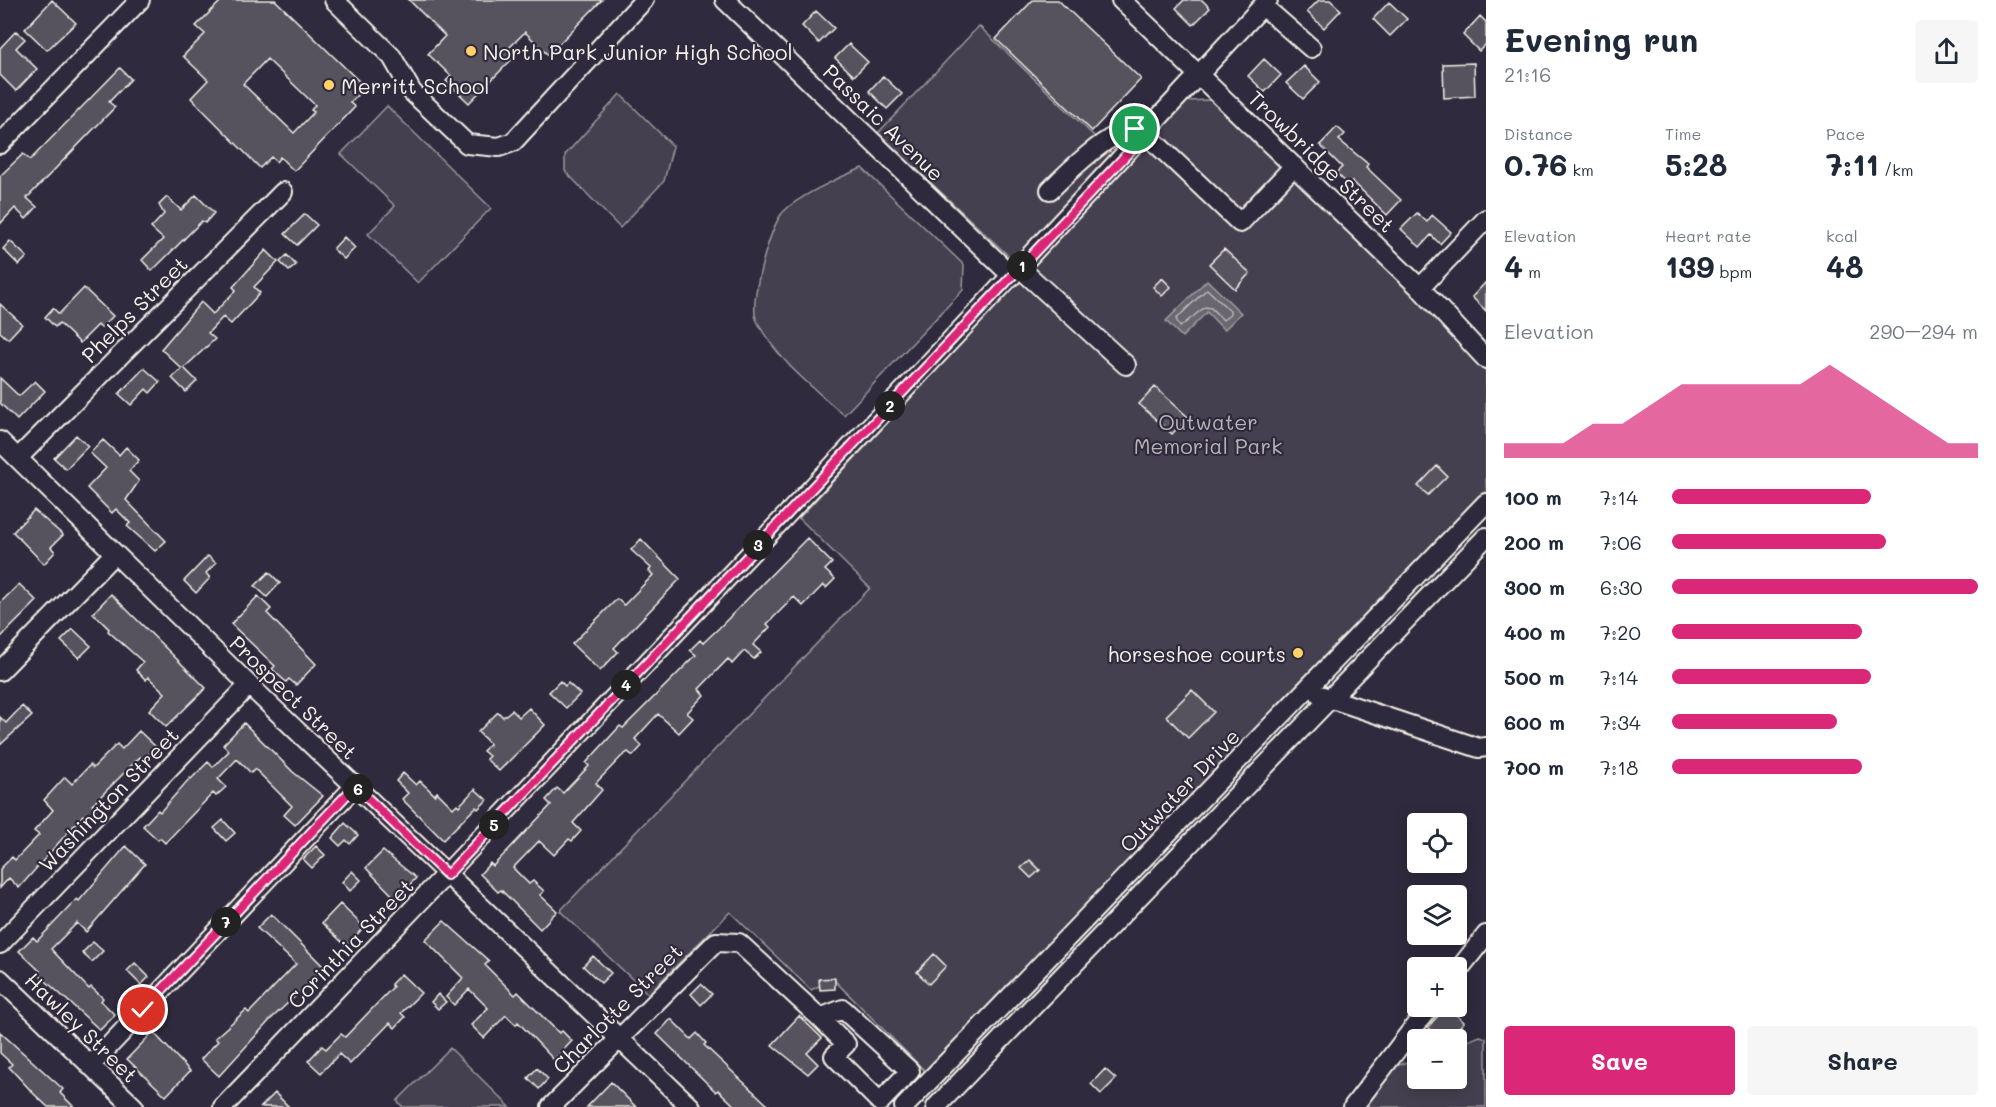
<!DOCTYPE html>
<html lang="en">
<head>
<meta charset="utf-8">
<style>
  body { margin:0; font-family:Mali,sans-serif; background:#f6f6f7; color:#1f2937; height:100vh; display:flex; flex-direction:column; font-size:22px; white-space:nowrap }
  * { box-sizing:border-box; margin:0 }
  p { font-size:20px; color:#747a83 }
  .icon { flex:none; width:33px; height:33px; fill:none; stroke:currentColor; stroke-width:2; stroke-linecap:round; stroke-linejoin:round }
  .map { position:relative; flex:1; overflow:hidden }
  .drawer { display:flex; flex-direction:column; background:#fff; width:510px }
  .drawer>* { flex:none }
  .controls { position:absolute; left:1407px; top:813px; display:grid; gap:12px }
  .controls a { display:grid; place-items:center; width:60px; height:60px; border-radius:6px; background:#fff; box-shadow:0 3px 15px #0003; font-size:30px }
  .pin { position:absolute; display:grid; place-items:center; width:51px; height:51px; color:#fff; margin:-26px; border:3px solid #fff; border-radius:50%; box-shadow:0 2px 6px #0007 }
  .km { position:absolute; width:30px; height:30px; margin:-15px; border-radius:50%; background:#222; color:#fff; font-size:16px; line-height:30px; text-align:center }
  .round { display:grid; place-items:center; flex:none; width:63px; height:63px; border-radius:6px; background:#f6f6f7 }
  .head { display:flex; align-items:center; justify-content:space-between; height:102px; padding:0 18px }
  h1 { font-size:33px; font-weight:800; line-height:45px }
  .stats { display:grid; grid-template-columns:repeat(3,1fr); gap:9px; height:102px; padding:6px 18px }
  .stats div { display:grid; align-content:center }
  .stats b { font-size:30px; font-weight:800 }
  .stats small { font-size:16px; font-weight:400 }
  .stats p { font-size:16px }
  .chart { height:168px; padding:12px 18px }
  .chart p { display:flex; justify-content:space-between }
  .chart svg { width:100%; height:108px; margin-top:6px; fill:#db2777; opacity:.7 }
  .button { display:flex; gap:12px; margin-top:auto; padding:12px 18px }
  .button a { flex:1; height:69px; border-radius:6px; background:#db2777; color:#fff; font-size:24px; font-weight:800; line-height:69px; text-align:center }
  .button a+a { background:#f6f6f7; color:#1f2937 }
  ul { padding:0 18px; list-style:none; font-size:20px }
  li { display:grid; grid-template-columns:96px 72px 1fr; align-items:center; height:45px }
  li i { height:15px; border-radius:8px; background:#db2777 }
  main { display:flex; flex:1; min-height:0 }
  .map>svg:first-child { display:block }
</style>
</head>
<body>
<main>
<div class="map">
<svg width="1486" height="1107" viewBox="0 0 1486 1107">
  <rect width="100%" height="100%" fill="#2f2a3d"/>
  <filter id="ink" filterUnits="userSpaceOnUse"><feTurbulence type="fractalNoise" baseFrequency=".0167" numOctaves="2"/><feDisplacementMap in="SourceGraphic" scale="12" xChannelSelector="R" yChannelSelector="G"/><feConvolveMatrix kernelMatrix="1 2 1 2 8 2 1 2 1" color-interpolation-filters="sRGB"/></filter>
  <g filter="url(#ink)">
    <!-- green -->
    <path fill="#454050" stroke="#9c989c" stroke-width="1.5" d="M979,26L1113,154L1013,260L878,133Z
      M620,94L673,146L664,181L620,228L565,171V155Z
      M1208,100L1218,102L1426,306L1486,371V493L926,1072L833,979L811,990L730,912L648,994L560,911L870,588L799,518L1187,101Z
      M387,106L491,208L418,283L368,234L395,206L341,154Z
      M862,168L964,265L963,290L844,415C813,388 776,359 757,321C748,303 769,234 780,216C791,199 842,176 862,168Z
      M1480,1036L1486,1038V1107H1365L1390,1068L1417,1059L1418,1078H1456L1457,1045Z
      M450,1048L510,1107H403L397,1101Z"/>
    <!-- water -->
    <path fill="#6a6670" stroke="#a19ea0" stroke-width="1.5" d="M1207,280L1241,313L1224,330L1207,312L1182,337L1166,321Z"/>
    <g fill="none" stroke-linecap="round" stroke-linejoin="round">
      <!-- shore -->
      <path stroke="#bdb9b8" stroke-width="1.5" d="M1207,289L1230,311V315L1223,320L1211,308L1205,307L1180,327L1176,319Z"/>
    </g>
    <!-- building -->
    <path fill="#56525f" stroke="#f4f1e8" stroke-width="1.5" fill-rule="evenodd" d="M52,0L76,23L47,50L25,29Z
      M222,0H275L365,87L350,103L355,107L294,171L280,157L276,162L271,157L260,168L191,98L208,80L183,56L205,34L196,26ZM267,59L315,105L311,110L314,112L294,133L243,84Z
      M409,0H602L548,55L525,32L509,48L516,55L469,103L446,81L451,76L428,54L445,36Z
      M1033,0H1058L1141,79L1092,131L996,39Z
      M1184,0H1202L1210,8L1193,25L1176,8Z
      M1319,0H1330L1341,10L1324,28L1307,12Z
      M1389,2L1407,19L1390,36L1373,19Z
      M816,11L834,28L819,43L802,26Z
      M1480,16L1486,22V44L1479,51L1463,35Z
      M16,31L25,39L16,48L37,69L16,91L0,75V48Z
      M849,44L868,62L854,76L835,58Z
      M1264,59L1281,75L1265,92L1248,76Z
      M1474,63L1475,96L1444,98L1443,64Z
      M1304,66L1320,82L1303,99L1286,83Z
      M120,68L131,79L109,102L115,107L27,198L37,207L26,219L15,208L0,224V176L23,154L30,160Z
      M883,76L902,94L887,109L869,91Z
      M1337,127L1345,134L1339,140L1368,164L1366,167L1401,200L1387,215L1352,181L1349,185L1336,173L1342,167L1320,145Z
      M196,195L214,213L205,223L202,221L152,271L142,260L163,239L151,228L164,214L159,205L167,197L181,210Z
      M1417,213L1427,222L1432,215L1451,232L1440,244L1431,235L1420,247L1401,229Z
      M305,214L317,225L297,245L285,234Z
      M344,237L355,248L344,259L333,249Z
      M10,241L27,257L19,265L3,249Z
      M1224,249L1250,273L1235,289L1209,264Z
      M266,250L278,262L254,287L260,293L231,324L223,317L208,333L215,339L184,368L197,381L186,392L172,378L182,369L161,349L201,302L213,314L236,290L233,287Z
      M287,255L296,265L289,271L280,262Z
      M1162,278L1171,287L1162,296L1153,287Z
      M1486,282V311L1472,297Z
      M84,288L113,316L101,328L98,325L80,343L59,323L55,327L45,317L53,308L59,314Z
      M0,304L22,324L8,339L0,332Z
      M144,368L160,382L150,393L146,389L131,405L119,394Z
      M0,378L19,396L35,381L45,391L17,420L0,403Z
      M1155,387L1188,417L1172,434L1139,404Z
      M76,435L88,446L66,469L54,458Z
      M103,440L119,455L126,447L139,460L129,471L139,481L126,500L166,541L155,551L127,526L130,523L116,509L112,513L87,488L106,468L90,453Z
      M1437,466L1447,476L1428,495L1418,486Z
      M34,510L63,535L51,547L55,552L44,564L13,532Z
      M807,538L832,563L825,570L835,579L826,588L823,585L803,606L794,597L767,624L770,627L753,645L761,652L754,659L744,651L732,664L728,659L699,689L704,695L687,713L693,718L679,733L658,714L635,739L642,746L633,756L628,752L621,757L596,783L602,790L573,823L581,831L572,841L569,839L554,855L539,841L513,868L529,884L533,881L544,891L540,895L557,911L540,929L501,890L498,892L480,874L490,863L493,866L551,805L546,800L557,788L563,793L589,766L586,763L620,726L623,728L696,655L690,650L700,640L703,643L719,628Z
      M641,539L680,579L614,648L618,652L600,671L572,644L617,599L624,605L653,575L649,571L651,568L631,550Z
      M208,556L216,563L206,573L210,578L196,593L184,581Z
      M269,572L280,583L267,597L255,586Z
      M19,584L37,601L0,638V603Z
      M111,594L206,688L166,727L149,710L165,693L148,677L146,680L136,670L143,662L108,631L109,629L93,613Z
      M258,596L271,609L267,613L316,664L296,685L289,679L286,682L272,669L275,666L231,624Z
      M73,629L91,646L79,658L61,641Z
      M560,681L565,686L568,683L580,694L566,708L549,692Z
      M1192,690L1214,712L1188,738L1166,716Z
      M22,706L32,716L0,745V717L6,723Z
      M529,708L545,725L499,771L486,759L489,756L483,751L490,744L478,732L498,712L503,717L512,710L519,717Z
      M244,723L293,772L323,796L295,825L284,815L292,806L255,769L251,773L237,759L218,779L226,787L216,796L213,793L165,843L160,838L158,840L143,826L158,810L160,812L190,778L191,779L208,762L213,767L229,751L223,745Z
      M139,731L156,747L143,760L140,757L92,805L96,810L87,819L83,815L19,888L9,878L0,888V869L12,857L15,860L39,835L34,831L53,810L44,800L65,777L72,784L90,765L93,768L117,744L122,749Z
      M403,773L416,785L420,781L435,795L437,792L453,808L457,804L459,806L475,789L487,800L478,809L476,807L443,840L402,799L408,793L396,781Z
      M223,820L235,833L226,841L214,828Z
      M345,823L358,835L350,844L346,840L340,846L332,838Z
      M126,846L145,864L86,932L77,923L51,949L89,989L91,987L103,998L101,1001L115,1015L100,1030L38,974L40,971L19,951L33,937L37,941L77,899L79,901Z
      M316,846L325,855L312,868L303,859Z
      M383,851L416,878L396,899L366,868Z
      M1030,860L1040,870L1031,878L1021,868Z
      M352,871L361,880L350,891L342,882Z
      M340,904L364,927L346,946L322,923Z
      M271,914L325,968L271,1019L219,1076L201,1059L218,1041L215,1038L246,1010L249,1013L296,964L257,928Z
      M444,921L489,961L485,965L515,995L518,992L559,1033L562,1031L572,1041L554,1060L518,1022L516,1025L506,1015L484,1038L471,1025L488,1008L469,989L454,1005L446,997L463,978L425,940Z
      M93,942L103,951L92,962L82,953Z
      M934,954L946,966L929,984L917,972Z
      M593,956L611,973L601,983L583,966Z
      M135,963L149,977L141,985L127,971Z
      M401,974L421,993L401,1013L405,1017L395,1028L390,1023L350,1064L339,1054L321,1073L308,1061L322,1046L326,1049L341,1034L345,1037L393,987L391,984Z
      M835,978V989L820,990L819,979Z
      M701,984L712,994L701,1005L691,994Z
      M438,994L446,1002L438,1009L431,1002Z
      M1447,1006L1464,1022L1448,1040H1442L1428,1027Z
      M799,1016L822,1038L807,1053L818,1064L808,1074L772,1045Z
      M671,1019L691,1039L697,1033L706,1043L704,1045L770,1107H736L718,1090L716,1092L657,1034Z
      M0,1032L63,1089L60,1093L74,1107H48L34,1094L9,1067L12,1064L0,1053Z
      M153,1032L190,1071L166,1096L127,1059Z
      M537,1068L548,1079L539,1089L528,1078Z
      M1105,1069L1116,1079L1101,1094L1091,1084Z
      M611,1082L636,1107H587Z
      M275,1093L289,1107H261Z"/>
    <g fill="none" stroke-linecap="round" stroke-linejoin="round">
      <defs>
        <path id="minor" d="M334,0L392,57L412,92L467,144L499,147L513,142L644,0
          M725,0L1012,276
          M1121,0L1420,288L1486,359
          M1263,6L1311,48
          M0,144L140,0
          M1050,190C1066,174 1110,130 1133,130C1137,130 1142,132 1146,134L1240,223L1294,166
          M1020,268L1126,365
          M1420,288L1486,219
          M0,441L249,685L691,1107
          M18,458L283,192
          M0,671L114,554
          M1320,695L1479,748L1486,747
          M0,944L249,685
          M1456,973L1486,935
          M0,979L134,1107
          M90,1066L355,786
          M223,1107C575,741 923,372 1268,0
          M551,1107L716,942L739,943L820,1018L843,1009L910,1071L880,1102L834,1056L846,1044L820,1018
          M904,1107L1486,503
          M936,1107L1486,537
          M1353,1107L1430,1006"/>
      </defs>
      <!-- minor casing -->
      <use href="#minor" stroke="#f4f1e8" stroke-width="22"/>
      <!-- minor -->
      <use href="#minor" stroke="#2f2a3d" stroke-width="18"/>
    </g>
  </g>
  <g fill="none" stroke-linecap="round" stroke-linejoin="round" filter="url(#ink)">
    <defs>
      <path id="route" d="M143,1010L355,786L447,875L1146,134L1135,129"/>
    </defs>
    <!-- route casing -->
    <use href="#route" stroke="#fff" stroke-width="12"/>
    <!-- route -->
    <use href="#route" stroke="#db2777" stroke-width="8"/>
  </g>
  <!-- markers -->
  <g fill="#ffd166" stroke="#2f2a3d" stroke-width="2">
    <circle cx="471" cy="51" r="6"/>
    <circle cx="329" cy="85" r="6"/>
    <circle cx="1298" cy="653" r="6"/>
  </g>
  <g text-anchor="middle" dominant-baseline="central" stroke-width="4.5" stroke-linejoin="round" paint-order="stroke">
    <!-- poi labels -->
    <g font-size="21" fill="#f4f1e8" stroke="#2f2a3d" text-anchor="start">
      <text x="483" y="51">North Park Junior High School</text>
      <text x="341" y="85">Merritt School</text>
      <text x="1286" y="653" text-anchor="end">horseshoe courts</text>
    </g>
    <!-- street labels -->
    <g font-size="21" fill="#f4f1e8" stroke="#2f2a3d">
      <text transform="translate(884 122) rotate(44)">Passaic Avenue</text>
      <text transform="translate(1322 161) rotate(44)">Trowbridge Street</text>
      <text transform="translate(134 309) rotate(-45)">Phelps Street</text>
      <text transform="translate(294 697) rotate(44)">Prospect Street</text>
      <text transform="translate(1179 790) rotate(-46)">Outwater Drive</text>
      <text transform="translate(108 799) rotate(-46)">Washington Street</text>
      <text transform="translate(350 943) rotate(-46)">Corinthia Street</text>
      <text transform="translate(617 1008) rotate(-45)">Charlotte Street</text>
      <text transform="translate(82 1027) rotate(44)">Hawley Street</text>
    </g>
    <!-- park labels -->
    <g font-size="21" fill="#b7b3b3" stroke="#2f2a3d">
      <text x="1208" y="421">Outwater<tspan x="1208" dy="24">Memorial Park</tspan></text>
    </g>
  </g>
</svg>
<div class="controls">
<a><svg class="icon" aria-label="locate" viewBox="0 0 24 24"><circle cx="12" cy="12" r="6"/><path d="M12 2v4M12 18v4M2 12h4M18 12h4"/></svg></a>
<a><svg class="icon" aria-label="layers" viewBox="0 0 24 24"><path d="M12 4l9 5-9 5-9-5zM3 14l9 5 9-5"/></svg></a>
<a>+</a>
<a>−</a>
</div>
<div class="pin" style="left:1135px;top:129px;background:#1e9e55"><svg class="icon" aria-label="arrive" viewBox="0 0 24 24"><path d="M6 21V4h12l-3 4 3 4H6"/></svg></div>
<div class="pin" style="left:143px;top:1010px;background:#d93025"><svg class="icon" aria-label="check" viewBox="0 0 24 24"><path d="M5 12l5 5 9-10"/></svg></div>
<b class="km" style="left:1022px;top:266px">1</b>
<b class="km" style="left:890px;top:406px">2</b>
<b class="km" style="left:758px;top:545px">3</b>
<b class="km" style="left:626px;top:685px">4</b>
<b class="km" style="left:494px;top:825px">5</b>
<b class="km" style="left:358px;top:789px">6</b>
<b class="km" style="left:226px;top:922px">7</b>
</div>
<section class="drawer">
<div class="head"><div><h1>Evening run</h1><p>21:16</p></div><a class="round"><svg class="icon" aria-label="share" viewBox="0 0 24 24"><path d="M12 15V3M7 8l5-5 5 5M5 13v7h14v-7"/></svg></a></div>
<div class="stats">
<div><p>Distance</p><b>0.76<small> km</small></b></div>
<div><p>Time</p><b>5:28</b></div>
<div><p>Pace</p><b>7:11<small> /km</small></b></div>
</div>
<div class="stats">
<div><p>Elevation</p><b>4<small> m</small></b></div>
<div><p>Heart rate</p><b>139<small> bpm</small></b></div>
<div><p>kcal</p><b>48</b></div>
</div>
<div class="chart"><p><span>Elevation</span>290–294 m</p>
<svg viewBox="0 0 160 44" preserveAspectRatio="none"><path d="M0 44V38L10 38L20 38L30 30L40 30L50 22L60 14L70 14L80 14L90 14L100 14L110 6L120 14L130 22L140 30L150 38L160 38V44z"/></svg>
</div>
<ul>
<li><b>100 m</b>7:14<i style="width:65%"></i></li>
<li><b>200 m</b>7:06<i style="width:70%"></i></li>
<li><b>300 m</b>6:30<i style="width:100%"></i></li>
<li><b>400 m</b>7:20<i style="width:62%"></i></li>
<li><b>500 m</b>7:14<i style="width:65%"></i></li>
<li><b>600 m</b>7:34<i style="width:54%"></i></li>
<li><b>700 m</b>7:18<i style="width:62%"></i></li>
</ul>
<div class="button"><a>Save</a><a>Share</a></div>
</section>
</main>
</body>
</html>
